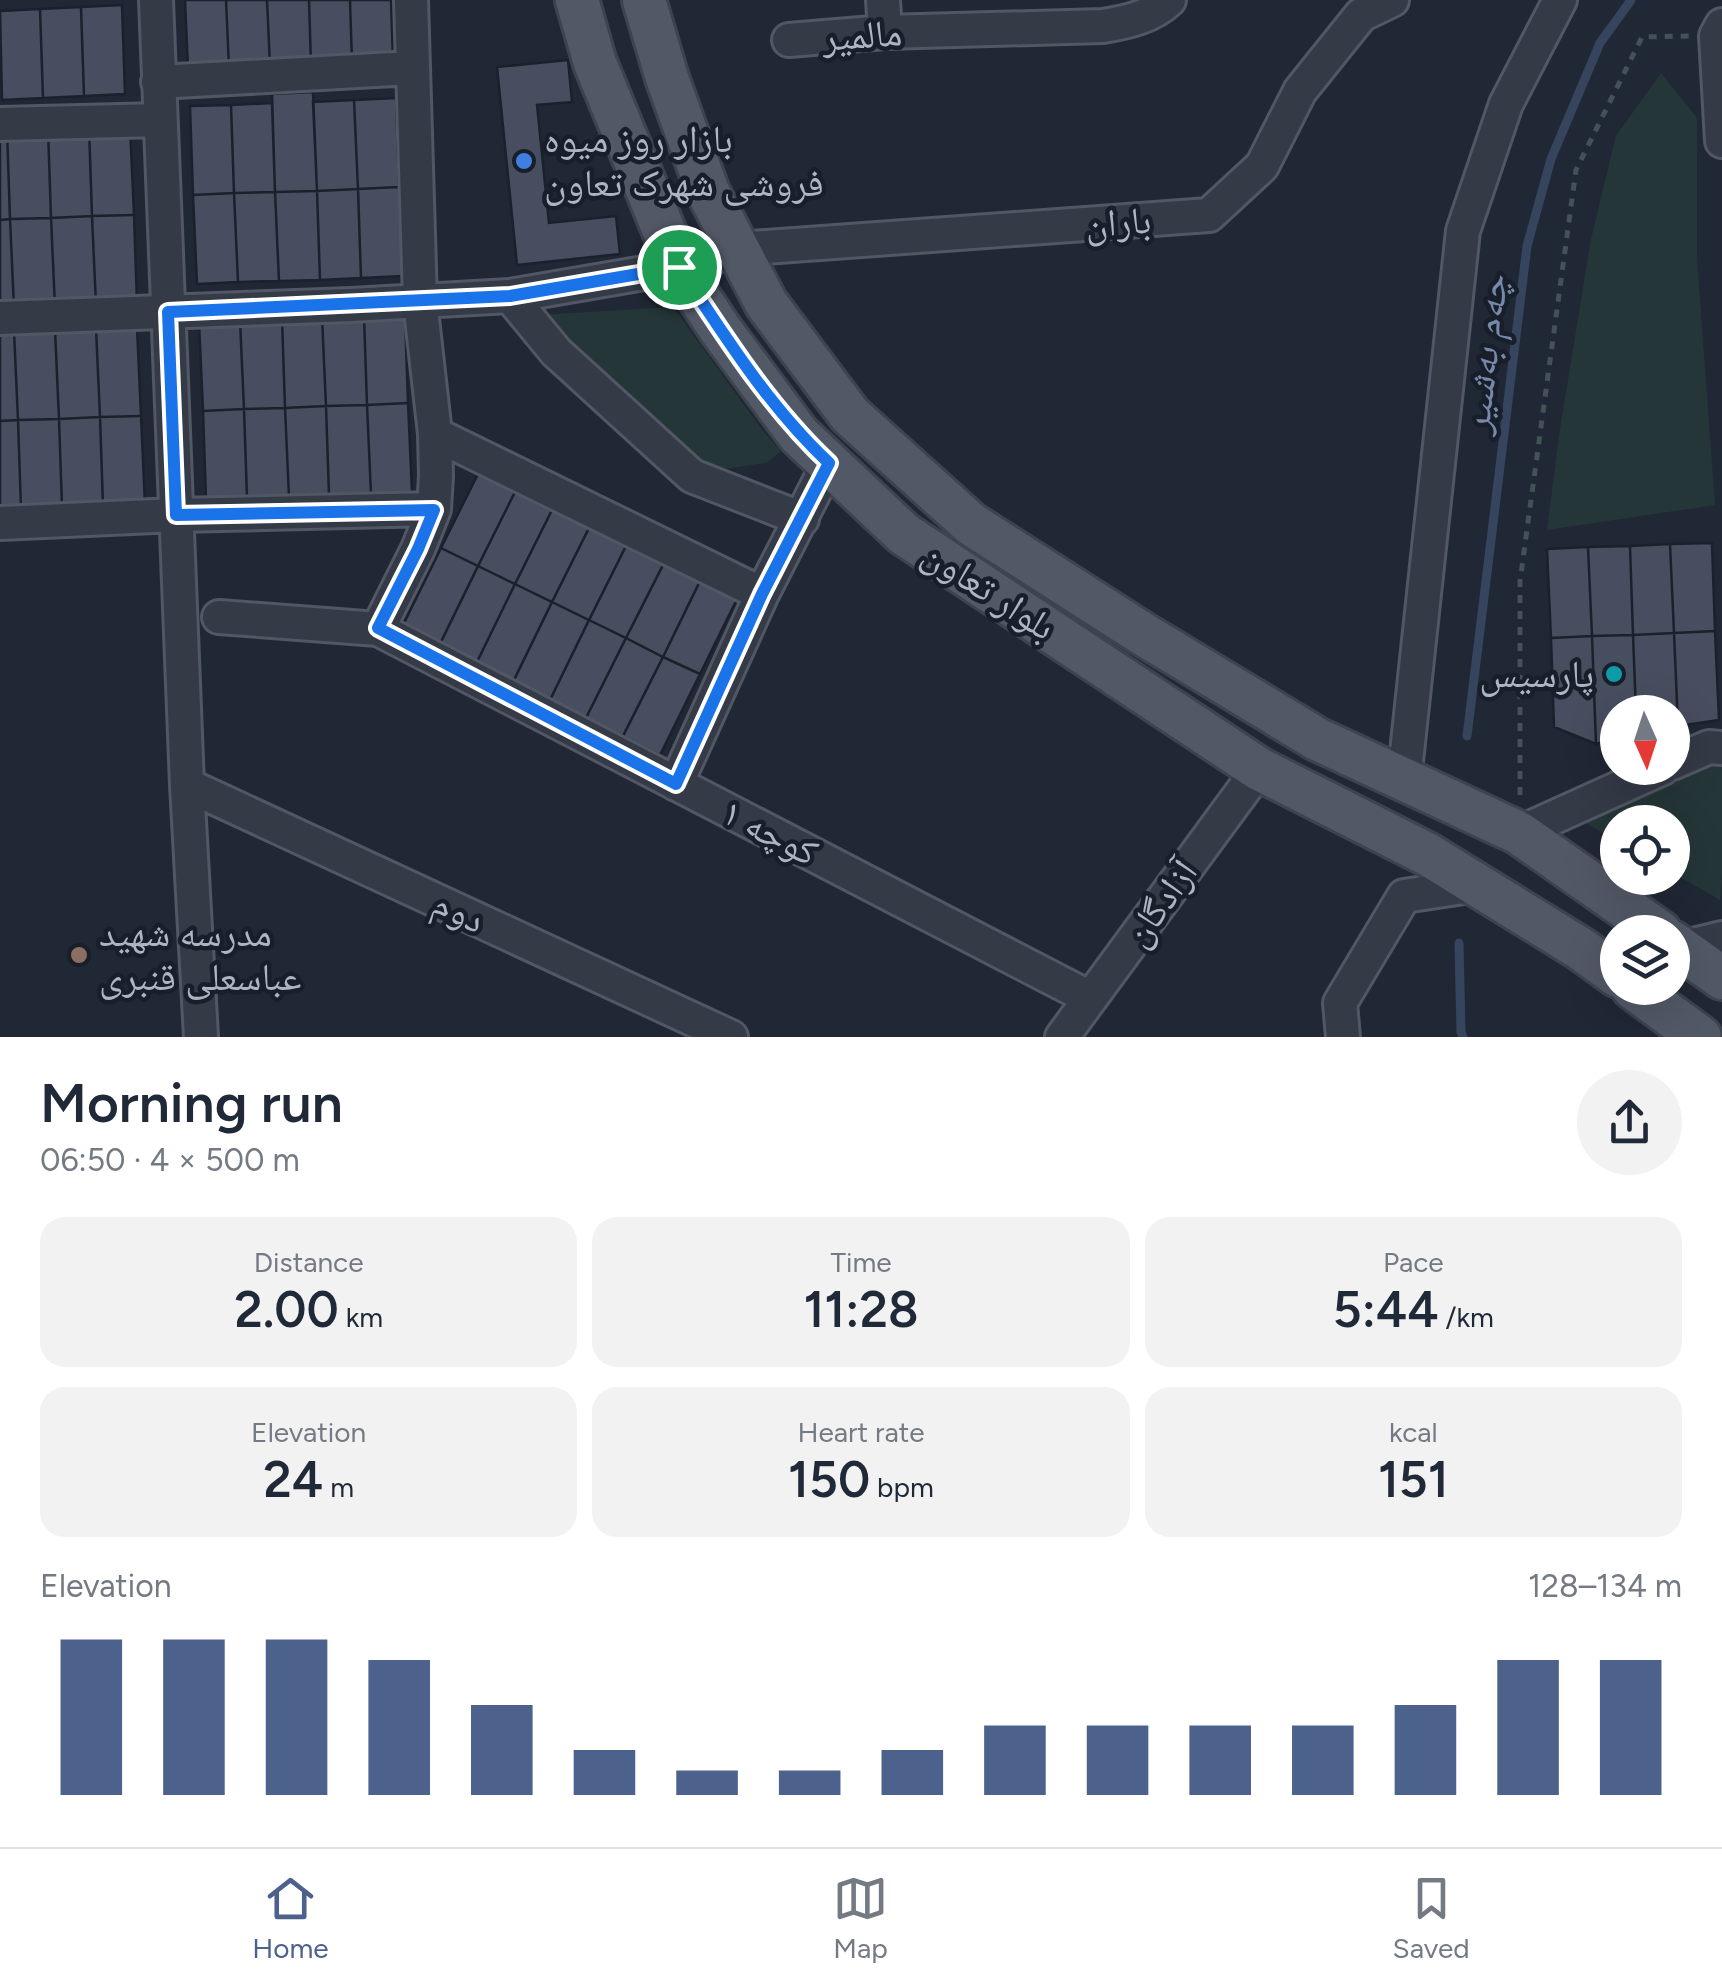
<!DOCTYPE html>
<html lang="en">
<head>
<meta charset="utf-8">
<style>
  body { margin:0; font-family:Figtree,"Noto Naskh Arabic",sans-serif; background:#f2f2f3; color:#1f2937; height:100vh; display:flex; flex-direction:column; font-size:38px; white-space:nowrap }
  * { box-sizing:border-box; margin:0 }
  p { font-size:32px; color:#747a83 }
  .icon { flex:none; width:55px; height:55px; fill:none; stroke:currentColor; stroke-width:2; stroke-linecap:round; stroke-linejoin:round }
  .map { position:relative; height:1037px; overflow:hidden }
  .drawer { display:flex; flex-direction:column; background:#fff; flex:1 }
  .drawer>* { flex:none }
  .needle { width:65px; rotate:177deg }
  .controls { position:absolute; left:1600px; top:695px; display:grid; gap:20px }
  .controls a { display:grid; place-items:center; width:90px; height:90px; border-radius:50%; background:#fff; box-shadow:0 10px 40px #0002; font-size:50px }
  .pin { position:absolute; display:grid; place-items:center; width:85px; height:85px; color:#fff; margin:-42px; border:5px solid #fff; border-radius:50%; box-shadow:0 2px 10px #0007 }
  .round { display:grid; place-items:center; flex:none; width:105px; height:105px; border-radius:52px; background:#f2f2f3 }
  .head { display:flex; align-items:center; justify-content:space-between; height:170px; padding:0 40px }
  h1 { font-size:55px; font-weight:600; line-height:75px }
  .figures { display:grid; grid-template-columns:repeat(3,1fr); gap:15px; height:170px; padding:10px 40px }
  .figures div { display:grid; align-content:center; border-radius:25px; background:#f2f2f3; text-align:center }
  .figures b { font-size:50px; font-weight:600 }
  .figures small { font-size:28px; font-weight:400 }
  .figures p { font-size:28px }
  .chart { height:280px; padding:20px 40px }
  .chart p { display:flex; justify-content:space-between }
  .chart svg { width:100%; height:180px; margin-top:10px; stroke:#4c618b; stroke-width:6 }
  .tabs { display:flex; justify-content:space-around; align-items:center; height:140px; border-top:2px solid #e0e1e3; background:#fff; font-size:28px; color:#747a83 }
  .tabs a { display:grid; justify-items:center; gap:5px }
  .tabs .selected { color:#4c618b }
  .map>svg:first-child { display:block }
</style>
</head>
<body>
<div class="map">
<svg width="1722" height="1037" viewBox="0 0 1722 1037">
  <rect width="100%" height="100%" fill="#202835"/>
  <!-- green -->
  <path fill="#253638" d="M1661,73L1697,118V259L1715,505L1547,530L1560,429L1591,239L1616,136Z
    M673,307L763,431L781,451L766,463L695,473L539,315Z
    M1722,760V873L1720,900L1673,873L1672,822H1618L1617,841L1581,820Z"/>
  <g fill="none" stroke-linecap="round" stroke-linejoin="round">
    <!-- stream -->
    <path stroke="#36445d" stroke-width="9" d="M1467,736L1527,246L1551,159L1600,43L1631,0
      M1459,943L1461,1032L1463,1037"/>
  </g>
  <!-- building -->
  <path fill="#474e5f" stroke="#1b212c" stroke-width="2.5" d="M185,0H226L229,68L188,69Z
    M226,0H267L270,66L229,68Z
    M267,0H309L311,65L270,66Z
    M309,0H350L352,63L311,65Z
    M350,0H391L393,61L352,63Z
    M122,5L125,94L84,96L81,7Z
    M81,7L84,96L43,98L40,9Z
    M40,9L43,98L2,100L0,11Z
    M568,60L572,102L537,105L549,223L616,216L620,254L517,265L497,67Z
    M313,92L317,191L275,192L272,94Z
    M396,98L399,187L358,189L354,100Z
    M354,100L358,189L317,191L313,102Z
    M272,103L275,192L234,193L231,105Z
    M231,105L234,193L193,195L190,106Z
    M130,126L134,215L92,216L89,127Z
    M89,127L92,216L51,218L48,129Z
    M48,129L51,218L10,219L7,130Z
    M7,130L10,219L0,220V131Z
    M399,187L403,276L361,278L358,189Z
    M358,189L361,278L320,280L317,191Z
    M317,191L320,280L279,281L275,192Z
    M275,192L279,281L238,282L234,193Z
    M234,193L238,282L197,284L193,195Z
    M134,215L137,304L96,305L92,216Z
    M92,216L96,305L55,307L51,218Z
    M51,218L55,307L14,308L10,219Z
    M10,219L14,308L0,309V220Z
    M405,314L408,403L367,405L364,316Z
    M364,316L367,405L326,406L322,317Z
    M322,317L326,406L285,408L282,319Z
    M282,319L285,408L244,409L240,320Z
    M240,320L244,409L203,411L199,322Z
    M137,327L141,416L100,417L96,328Z
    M96,328L100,417L59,419L55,330Z
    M55,330L59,419L18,420L14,331Z
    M14,331L18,420L0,421V332Z
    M408,403L412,492L371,494L367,405Z
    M367,405L371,494L329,495L326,406Z
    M326,406L329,495L289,497L285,408Z
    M285,408L289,497L247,498L244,409Z
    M244,409L247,498L206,500L203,411Z
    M141,416L145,505L103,506L100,417Z
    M100,417L103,506L62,507L59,419Z
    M59,419L62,507L21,509L18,420Z
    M18,420L21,509L0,510V421Z
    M481,468L518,486L478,566L441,548Z
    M518,486L555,504L515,584L478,566Z
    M555,504L592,522L552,602L515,584Z
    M592,522L629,540L589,620L552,602Z
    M629,540L666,559L626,638L589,620Z
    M1712,543L1715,631L1674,633L1670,544Z
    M1670,544L1674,633L1633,635L1630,546Z
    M1630,546L1633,635L1592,636L1588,547Z
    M1588,547L1592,636L1551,638L1547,549Z
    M441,548L478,566L439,646L402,627Z
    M666,559L702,577L663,657L626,638Z
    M478,566L515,584L476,664L439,646Z
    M702,577L739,595L700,674L663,657Z
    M515,584L552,602L513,682L476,664Z
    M552,602L589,620L550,700L513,682Z
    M589,620L626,638L586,718L550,700Z
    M1715,631L1719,720L1678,726L1674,633Z
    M1674,633L1678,726H1672V712H1636L1633,635Z
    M1633,635L1636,712H1618V738L1596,744L1592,636Z
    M1592,636L1596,744L1554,727L1551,638Z
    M626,638L663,657L623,736L586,718Z
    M663,657L700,674L660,755L623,736Z"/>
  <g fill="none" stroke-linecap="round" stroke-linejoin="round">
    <defs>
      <path id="minor" d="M156,0L187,785L201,1037
        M883,0L885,32
        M1722,25L1716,36L1722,141
        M789,40L885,32L1103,26C1127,22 1151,17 1169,0
        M158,82L412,68
        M0,124L160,120
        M510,296L556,352L692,476L802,519
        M0,318L351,305L510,296L679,267L738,249L1209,215L1262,166L1300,91L1361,15L1392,0
        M435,434L762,594
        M0,523L176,515L434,509
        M219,617L378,629L1090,998
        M378,629L418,549L434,509L436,476L435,434L420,301L411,0
        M1672,763L1709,747L1722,748
        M1404,780L1463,231L1506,104L1560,0
        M676,784L762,594L829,463
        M187,785L731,1037
        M1519,833L1663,768
        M1681,948L1722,938
        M1062,1037L1259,769
        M1343,1037L1340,1003L1404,896L1477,885"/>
      <path id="major" d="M577,0L595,63L679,267L720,329L799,435L904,534L1259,769L1427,854L1581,949L1618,976
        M644,0L667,78L708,192L766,303L850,415L971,524L1143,634L1317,739L1519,833L1660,932
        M1672,942L1722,978
        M1633,988L1700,1037"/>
    </defs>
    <!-- minor casing -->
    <use href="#minor" stroke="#515764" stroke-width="38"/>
    <!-- major casing -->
    <use href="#major" stroke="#3d434f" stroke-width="48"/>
    <!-- path -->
    <path stroke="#425256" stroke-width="5" stroke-dasharray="8 8" stroke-linecap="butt" d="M1520,795V581L1576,170L1642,37L1690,36"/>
    <!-- minor -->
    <use href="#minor" stroke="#343a46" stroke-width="32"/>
    <!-- major -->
    <use href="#major" stroke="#525966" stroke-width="42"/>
  </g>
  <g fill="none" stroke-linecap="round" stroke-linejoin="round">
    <defs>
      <path id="route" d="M679,267C724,335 769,407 829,463L762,594L676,784L378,628L418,549L434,510L176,515L168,312L510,296Z"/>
    </defs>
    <!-- route casing -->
    <use href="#route" stroke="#fff" stroke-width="20"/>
    <!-- route -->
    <use href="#route" stroke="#1a73e8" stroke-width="12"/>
  </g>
  <!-- markers -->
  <circle fill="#3f7fe0" stroke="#191f2a" stroke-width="4" cx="524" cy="161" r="10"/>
  <circle fill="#0f9aa8" stroke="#191f2a" stroke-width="4" cx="1614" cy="674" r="10"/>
  <circle fill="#8d6e63" stroke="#191f2a" stroke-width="4" cx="79" cy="955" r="10"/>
  <g text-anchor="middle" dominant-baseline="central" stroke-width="9" stroke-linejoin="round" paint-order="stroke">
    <!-- street labels -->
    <g font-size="38" fill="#aeb4c3" stroke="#191f2a">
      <text transform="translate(862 35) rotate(-4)">مالمیر</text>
      <text transform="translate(1118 222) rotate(-4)">باران</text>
      <text transform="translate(989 590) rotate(33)">بلوار تعاون</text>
      <text transform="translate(770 832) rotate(27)">کوچه ۱</text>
      <text transform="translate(1160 903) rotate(-54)">آزادگان</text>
      <text transform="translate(459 911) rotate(25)">دوم</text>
    </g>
    <!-- poi labels -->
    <g font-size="38" fill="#aeb4c3" stroke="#191f2a" text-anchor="start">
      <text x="544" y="139">بازار روز میوه<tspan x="544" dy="44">فروشی شهرک تعاون</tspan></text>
      <text x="1594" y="674" text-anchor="end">پارسیس</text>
      <text x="99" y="933">مدرسه شهید<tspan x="99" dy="44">عباسعلی قنبری</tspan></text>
    </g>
    <!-- water labels -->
    <g font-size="40" font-style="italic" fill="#7789aa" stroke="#191f2a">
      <text transform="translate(1484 354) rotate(-83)">چەم بەشیر</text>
    </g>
  </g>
</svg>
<div class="controls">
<a><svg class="needle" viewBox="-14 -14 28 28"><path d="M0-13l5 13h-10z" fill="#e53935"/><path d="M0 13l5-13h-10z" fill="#747a83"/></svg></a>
<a><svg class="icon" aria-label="locate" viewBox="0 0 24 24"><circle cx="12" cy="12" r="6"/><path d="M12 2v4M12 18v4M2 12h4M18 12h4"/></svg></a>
<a><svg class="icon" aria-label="layers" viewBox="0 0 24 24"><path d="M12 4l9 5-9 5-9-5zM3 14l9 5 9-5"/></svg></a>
</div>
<div class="pin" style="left:679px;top:267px;background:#1e9e55"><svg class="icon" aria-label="arrive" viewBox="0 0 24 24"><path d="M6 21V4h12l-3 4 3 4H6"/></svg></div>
</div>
<section class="drawer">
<div class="head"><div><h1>Morning run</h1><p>06:50 · 4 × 500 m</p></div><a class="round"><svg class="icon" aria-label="share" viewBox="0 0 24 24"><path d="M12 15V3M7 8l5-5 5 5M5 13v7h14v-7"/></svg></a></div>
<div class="figures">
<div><p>Distance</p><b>2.00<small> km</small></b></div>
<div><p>Time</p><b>11:28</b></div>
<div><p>Pace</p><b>5:44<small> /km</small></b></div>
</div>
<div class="figures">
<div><p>Elevation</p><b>24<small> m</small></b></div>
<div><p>Heart rate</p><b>150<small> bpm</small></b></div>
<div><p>kcal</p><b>151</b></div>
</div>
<div class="chart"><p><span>Elevation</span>128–134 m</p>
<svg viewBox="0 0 160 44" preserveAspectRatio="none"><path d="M5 44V6M15 44V6M25 44V6M35 44V11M45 44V22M55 44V33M65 44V38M75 44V38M85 44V33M95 44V27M105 44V27M115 44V27M125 44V27M135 44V22M145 44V11M155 44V11"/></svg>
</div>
</section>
<nav class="tabs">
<a class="selected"><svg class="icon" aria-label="home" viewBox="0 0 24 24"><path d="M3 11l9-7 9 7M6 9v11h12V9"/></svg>Home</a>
<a><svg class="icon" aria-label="map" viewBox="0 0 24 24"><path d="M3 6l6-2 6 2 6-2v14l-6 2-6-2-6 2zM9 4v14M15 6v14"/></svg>Map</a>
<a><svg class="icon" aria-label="saved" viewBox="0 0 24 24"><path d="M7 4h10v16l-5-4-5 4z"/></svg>Saved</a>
</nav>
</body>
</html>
